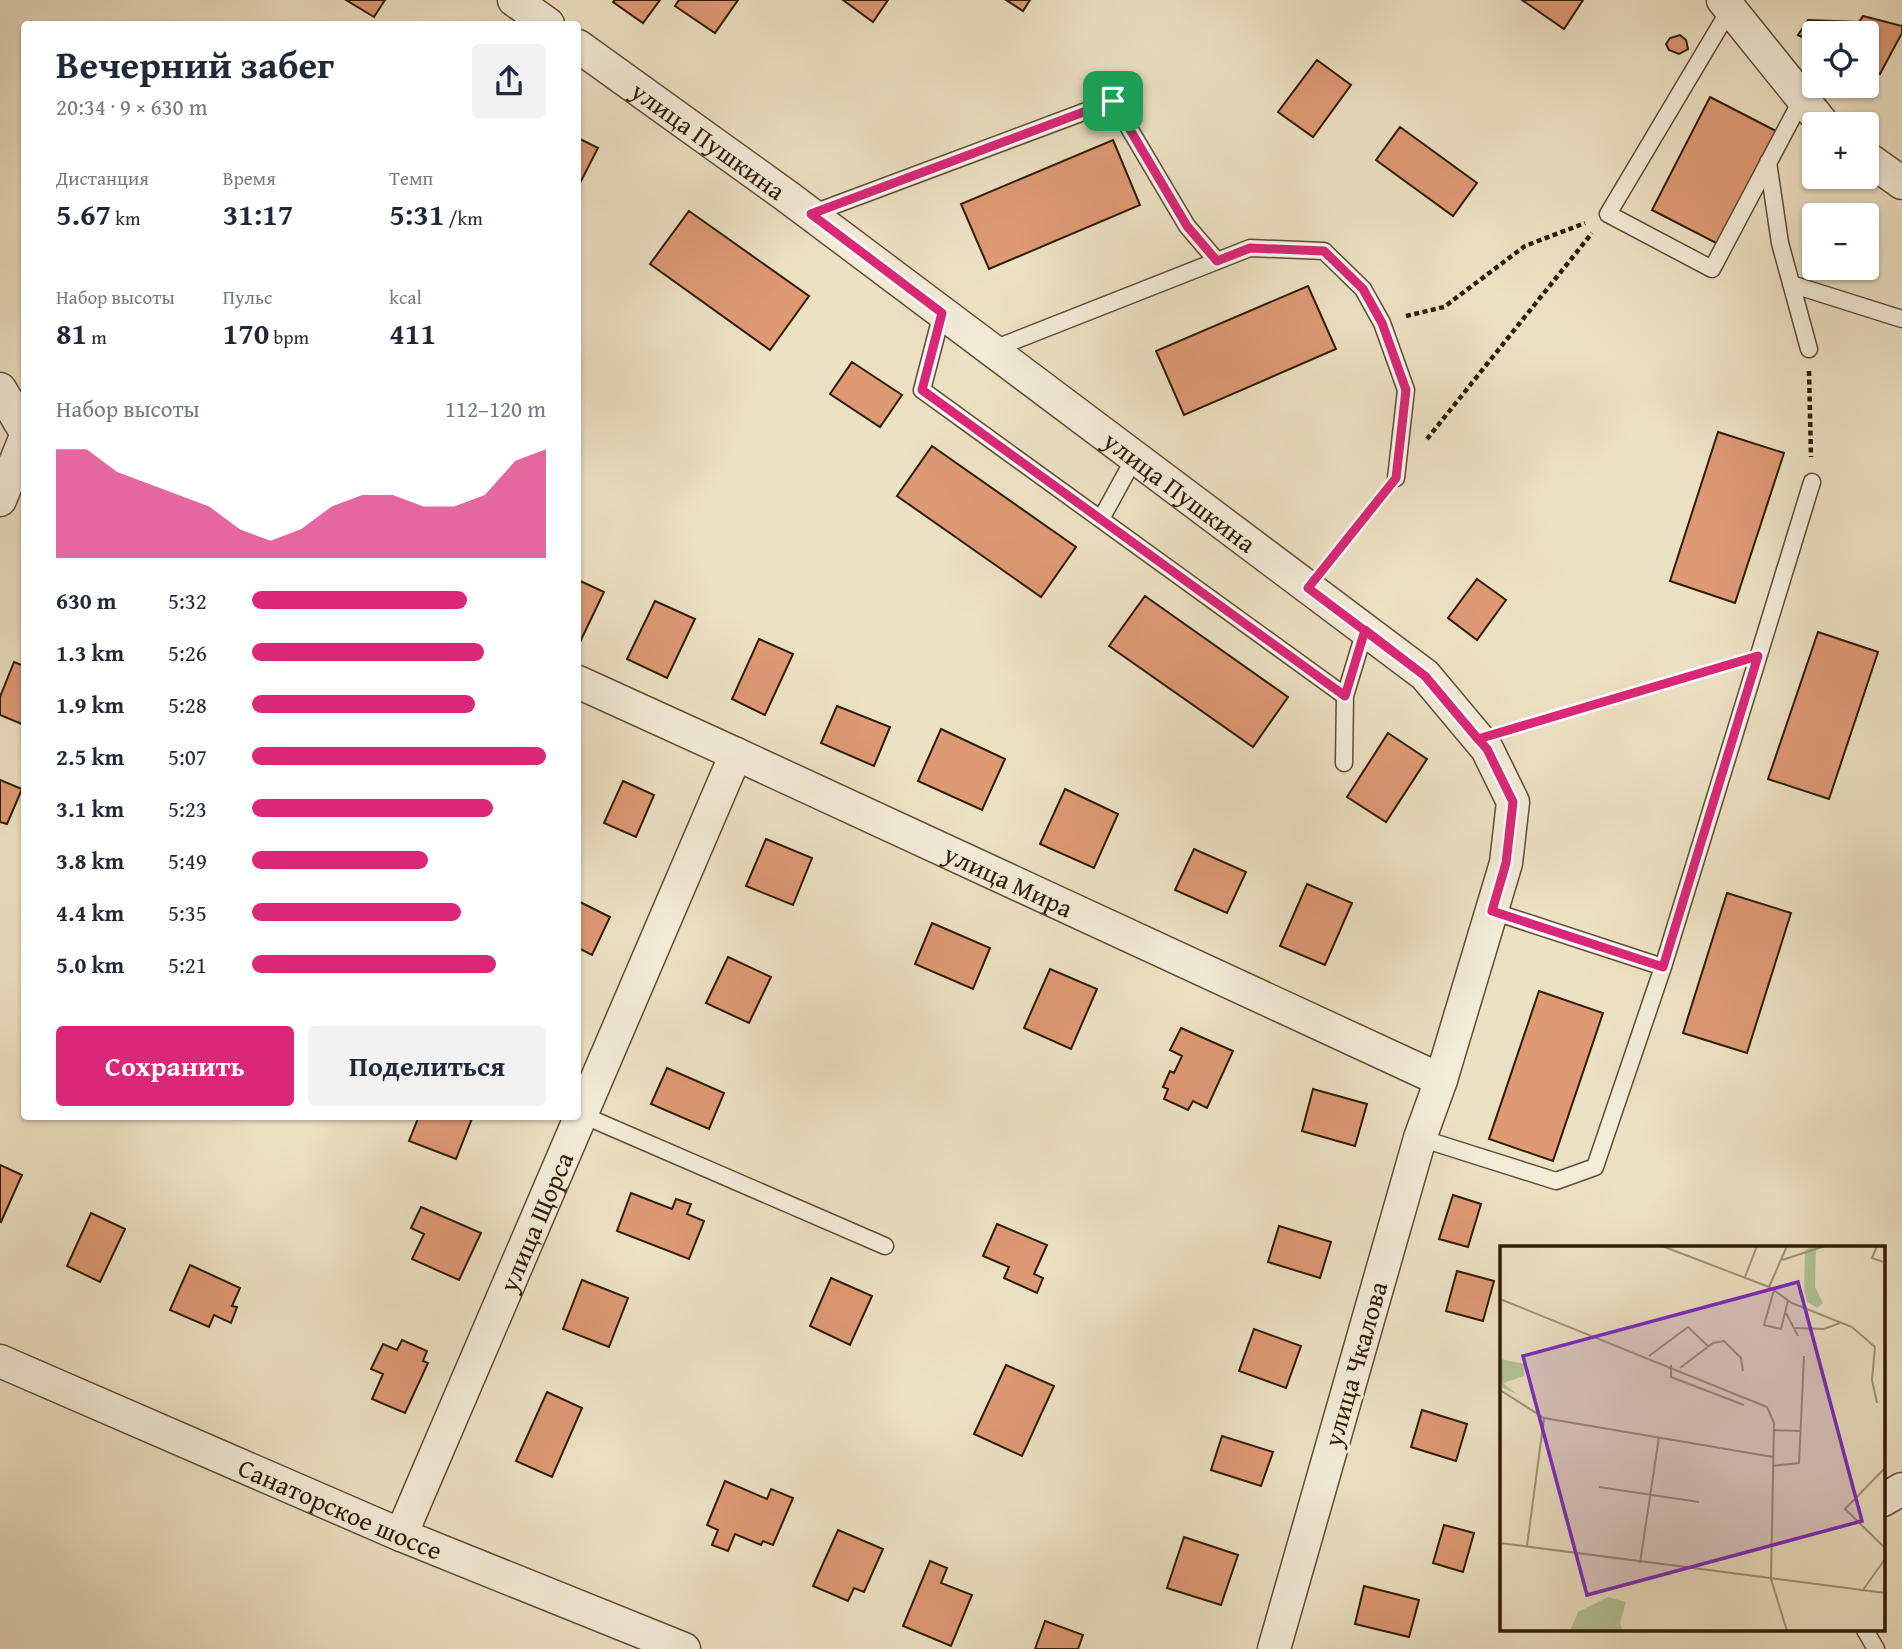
<!DOCTYPE html>
<html lang="ru">
<head>
<meta charset="utf-8">
<style>
  body { margin:0; font-family:"Gentium Book Plus",serif; background:#f2f2f3; color:#1f2937; height:100vh; display:flex; flex-direction:column; font-size:26px; white-space:nowrap }
  * { box-sizing:border-box; margin:0 }
  p { font-size:23px; color:#747a83 }
  .icon { flex:none; width:38px; height:38px; fill:none; stroke:currentColor; stroke-width:2; stroke-linecap:round; stroke-linejoin:round }
  .map { position:relative; flex:1; overflow:hidden }
  .side { position:absolute; left:21px; top:21px; width:560px; height:1099px; display:flex; flex-direction:column; background:#fff; border-radius:7px; box-shadow:0 2px 5px #0004 }
  .side>* { flex:none }
  .controls { position:absolute; left:1802px; top:21px; display:grid; gap:14px }
  .controls a { display:grid; place-items:center; width:77px; height:77px; border-radius:7px; background:#fff; box-shadow:0 2px 5px #0004; font-size:35px }
  .pin { position:absolute; display:grid; place-items:center; width:60px; height:60px; color:#fff; margin:-30px; border-radius:14px; box-shadow:0 4px 10px #0006 }
  .round { display:grid; place-items:center; flex:none; width:74px; height:74px; border-radius:7px; background:#f2f2f3 }
  .summary { display:flex; align-items:center; justify-content:space-between; height:119px; padding:0 35px }
  h1 { font-size:38px; font-weight:700; line-height:52px }
  .figures { display:grid; grid-template-columns:repeat(3,1fr); gap:10px; height:119px; padding:7px 35px }
  .figures div { display:grid; align-content:center }
  .figures b { font-size:30px; font-weight:700 }
  .figures small { font-size:19px; font-weight:400 }
  .figures p { font-size:19px }
  .chart { height:196px; padding:14px 35px }
  .chart p { display:flex; justify-content:space-between }
  .chart svg { width:100%; height:126px; margin-top:7px; fill:#db2777; opacity:.7 }
  .primary-button { display:flex; gap:14px; margin-top:auto; padding:14px 35px }
  .primary-button a { flex:1; height:80px; border-radius:7px; background:#db2777; color:#fff; font-size:28px; font-weight:700; line-height:80px; text-align:center }
  .primary-button a+a { background:#f2f2f3; color:#1f2937 }
  ul { padding:0 35px; list-style:none; font-size:23px }
  li { display:grid; grid-template-columns:112px 84px 1fr; align-items:center; height:52px }
  li i { height:18px; border-radius:9px; background:#db2777 }
  .map>svg:first-child { display:block }
</style>
</head>
<body>
<div class="map">
<svg width="1902" height="1649" viewBox="0 0 1902 1649">
  <rect width="100%" height="100%" fill="#ede1c4"/>
  <filter id="stains"><feTurbulence type="fractalNoise" baseFrequency=".00286" numOctaves="4"/><feColorMatrix values="0 0 0 0 .2 0 0 0 0 .09 0 0 0 0 .02 0 0 0 .5 -.17"/></filter>
  <radialGradient id="worn" r=".72"><stop offset=".6" stop-color="#630" stop-opacity="0"/><stop offset="1" stop-color="#630" stop-opacity=".3"/></radialGradient>
  <!-- building -->
  <path fill="#de9975" stroke="#301d04" stroke-width="2" d="M346,0H385L374,17Z
    M615,0H660L643,23L613,2Z
    M679,0H738L715,33L675,6Z
    M843,0H888L873,22Z
    M1006,0H1030L1023,11Z
    M1522,0H1583L1564,29Z
    M1863,16L1902,26V33L1880,74L1867,68V33H1815V43L1798,35L1808,20L1859,22Z
    M1680,35L1686,40L1688,49L1679,54L1669,50L1666,44L1670,38Z
    M1317,60L1351,85L1313,137L1278,112Z
    M1710,97L1776,131L1718,244L1652,210Z
    M1400,127L1477,183L1453,216L1376,160Z
    M578,138L598,148L579,185H578Z
    M1113,140L1140,205L989,269L961,204Z
    M689,211L809,296L770,350L650,264Z
    M1308,286L1336,349L1184,415L1156,351Z
    M852,362L902,395L880,427L830,394Z
    M1718,432L1784,453L1735,603L1670,581Z
    M932,446L1076,547L1041,597L897,496Z
    M1477,579L1506,600L1477,640L1448,618Z
    M578,580L604,592L580,642L578,640Z
    M1145,596L1288,697L1253,747L1109,646Z
    M655,601L695,619L667,678L627,659Z
    M1818,632L1878,652L1829,799L1768,779Z
    M759,639L793,654L765,715L732,699Z
    M14,662L24,666V725L0,715V697Z
    M837,706L890,727L874,766L821,743Z
    M941,729L1005,759L982,810L918,781Z
    M1388,733L1427,759L1386,822L1347,797Z
    M0,780L22,789L7,824L0,822Z
    M623,781L654,795L636,837L604,823Z
    M1065,789L1118,814L1094,868L1040,844Z
    M766,839L812,858L793,905L746,886Z
    M1194,849L1246,872L1227,913L1175,890Z
    M1307,884L1352,903L1325,965L1280,946Z
    M1727,893L1791,913L1747,1053L1683,1033Z
    M578,901L610,917L592,955L578,948Z
    M932,923L990,948L973,989L915,964Z
    M728,957L771,977L749,1023L706,1003Z
    M1050,969L1097,989L1071,1049L1024,1028Z
    M1539,991L1603,1013L1553,1161L1489,1139Z
    M1181,1028L1233,1051L1207,1108L1193,1101L1188,1110L1164,1099L1168,1089L1163,1087L1170,1071L1174,1073L1182,1056L1170,1050Z
    M667,1068L724,1093L709,1129L651,1104Z
    M1313,1089L1367,1104L1355,1146L1302,1131Z
    M419,1116H473L456,1159L409,1141Z
    M0,1165L22,1175L1,1222L0,1221Z
    M631,1193L672,1209L676,1199L691,1204L687,1214L704,1221L689,1259L617,1231Z
    M1453,1195L1481,1204L1468,1247L1439,1239Z
    M421,1207L481,1233L459,1280L412,1259L424,1234L411,1228Z
    M91,1213L125,1229L100,1282L67,1266Z
    M997,1224L1047,1245L1034,1274L1043,1278L1037,1293L1004,1278L1009,1267L983,1256Z
    M1279,1226L1331,1242L1320,1278L1268,1262Z
    M190,1265L240,1288L232,1306L237,1307L231,1323L214,1315L209,1327L170,1310Z
    M1457,1271L1494,1281L1483,1321L1446,1311Z
    M831,1278L872,1296L850,1345L810,1326Z
    M582,1280L628,1298L609,1347L563,1329Z
    M1254,1329L1301,1346L1286,1388L1239,1371Z
    M402,1340L427,1351L423,1361L428,1363L405,1413L372,1399L383,1374L371,1369L383,1344L397,1350Z
    M1006,1365L1054,1386L1022,1456L974,1434Z
    M547,1392L582,1408L552,1477L516,1461Z
    M1422,1410L1467,1424L1456,1461L1411,1447Z
    M1222,1436L1273,1452L1261,1486L1211,1470Z
    M725,1481L767,1499L771,1489L793,1498L773,1545L763,1541L761,1545L735,1534L728,1551L712,1545L718,1530L707,1525Z
    M1444,1525L1474,1533L1463,1572L1433,1563Z
    M838,1530L883,1549L864,1592L854,1588L848,1601L813,1586Z
    M1184,1537L1238,1555L1221,1605L1167,1588Z
    M930,1561L947,1568L941,1583L972,1595L951,1646L903,1626Z
    M1364,1586L1419,1600L1409,1637L1355,1624Z
    M1045,1621L1083,1635L1078,1649H1035Z"/>
  <g fill="none" stroke-linecap="round" stroke-linejoin="round">
    <defs>
      <path id="service" d="M1730,9L1608,214L1712,269L1802,99
        M1768,162L1780,243L1809,349
        M811,214L1113,101L1187,226L1217,261
        M1791,284L1902,319
        M942,313L922,390L1345,696
        M991,350L1250,248L1324,251L1363,289L1382,323L1406,390L1396,478
        M1101,519L1135,457
        M1344,763L1345,696L1365,630
        M1492,911L1663,967
        M578,1113L885,1246
        M1420,1138L1556,1181L1595,1167L1663,967L1812,482
        M1865,1630L1876,1649"/>
      <g id="minor">
        <path d="M514,0L548,24"/>
        <path d="M1723,0L1823,124"/>
        <path id="s1" d="M578,46L788,197L1425,675L1487,749L1513,802L1506,863L1441,1080L1420,1138L1274,1649"/>
        <path d="M1867,158L1902,183"/>
        <path d="M0,389L24,429"/>
        <path d="M0,500L24,441"/>
        <path id="s2" d="M578,682L736,754L1441,1080"/>
        <path id="s3" d="M0,1361L401,1535L684,1649"/>
        <path d="M1883,1500L1902,1489"/>
        <path id="s4" d="M401,1535L736,754"/>
      </g>
    </defs>
    <!-- service casing -->
    <use href="#service" stroke="#5f4e34" stroke-width="19"/>
    <!-- minor casing -->
    <use href="#minor" stroke="#5f4e34" stroke-width="35"/>
    <!-- path -->
    <path stroke="#301d04" stroke-width="4.5" stroke-dasharray="5 3.5" stroke-linecap="butt" d="M1406,316L1444,307L1525,246L1585,223
      M1809,371L1811,457
      M1427,439L1592,233
      M1329,562L1382,495
      M1513,729L1729,665"/>
    <!-- service -->
    <use href="#service" stroke="#f3ecd9" stroke-width="16"/>
    <!-- minor -->
    <use href="#minor" stroke="#f3ecd9" stroke-width="32"/>
  </g>
  <g fill="none" stroke-linecap="round" stroke-linejoin="round">
    <defs>
      <path id="route" d="M1113,101L1187,226L1217,261L1250,248L1324,251L1363,289L1382,323L1406,390L1396,478L1308,588L1425,676L1478,739L1487,749L1513,802L1506,863L1492,911L1663,967L1758,656L1478,739L1425,676L1365,630L1345,696L922,390L942,313L811,214L1113,101"/>
    </defs>
    <!-- route casing -->
    <use href="#route" stroke="#fff" stroke-width="14"/>
    <!-- route -->
    <use href="#route" stroke="#db2777" stroke-width="9"/>
  </g>
  <g text-anchor="middle" dominant-baseline="central" stroke-width="6" stroke-linejoin="round" paint-order="stroke">
    <!-- street labels -->
    <g font-size="26" fill="#301d04" stroke="#f3ecd9">
      <text stroke="none"><textPath href="#s1" startOffset="161">улица Пушкина</textPath></text>
      <text stroke="none"><textPath href="#s1" startOffset="749">улица Пушкина</textPath></text>
      <text stroke="none"><textPath href="#s2" startOffset="474">улица Мира</textPath></text>
      <text stroke="none"><textPath href="#s4" startOffset="341">улица Щорса</textPath></text>
      <text transform="translate(1355 1364) rotate(-74)">улица Чкалова</text>
      <text stroke="none"><textPath href="#s3" startOffset="371">Санаторское шоссе</textPath></text>
    </g>
  </g>
  <!-- overview -->
  <g transform="translate(1500 1246)">
    <rect width="385" height="385" fill="#ede1c4"/>
    <path d="M311,0H316L315,41L323,57L317,62L307,56L304,45L305,5ZM0,113L25,118L24,130L3,137L18,149L0,140ZM108,351L126,356L120,377L123,385H70L78,366Z" fill="#b3c498"/>
    <path fill="none" stroke="#a19377" stroke-width="2" d="M162,0L269,41L292,57L352,81L375,101M377,0L372,12L383,16M282,14L325,0M245,31L257,0M269,41L287,0M274,44L264,79L281,83L288,54M0,53L267,161L274,177L271,333L287,385M286,67L298,90M293,82L324,83L340,77M375,101L372,134L377,157M149,110L188,81L209,101M171,119V131L244,159M180,122L213,97L224,95L241,112L243,125M0,144L44,172L273,211M274,184L301,185M272,220L299,217L304,110M385,222L345,263L385,302M99,241L199,256M0,297L385,347M27,300L44,172M140,317L159,191M363,344L385,313"/>
    <path fill="#7b2cbf" fill-opacity="0.15" stroke="#7b2cbf" stroke-width="3.5" d="M298,36L362,275L87,349L23,110Z"/>
    <rect width="385" height="385" fill="none" stroke="#301d04" stroke-width="3.5"/>
  </g>
  <rect width="100%" height="100%" filter="url(#stains)"/>
  <rect width="100%" height="100%" fill="url(#worn)"/>
</svg>
<div class="controls">
<a><svg class="icon" aria-label="locate" viewBox="0 0 24 24"><circle cx="12" cy="12" r="6"/><path d="M12 2v4M12 18v4M2 12h4M18 12h4"/></svg></a>
<a>+</a>
<a>−</a>
</div>
<div class="pin" style="left:1113px;top:101px;background:#1e9e55"><svg class="icon" aria-label="arrive" viewBox="0 0 24 24"><path d="M6 21V4h12l-3 4 3 4H6"/></svg></div>
<section class="side">
<div class="summary"><div><h1>Вечерний забег</h1><p>20:34 · 9 × 630 m</p></div><a class="round"><svg class="icon" aria-label="share" viewBox="0 0 24 24"><path d="M12 15V3M7 8l5-5 5 5M5 13v7h14v-7"/></svg></a></div>
<div class="figures">
<div><p>Дистанция</p><b>5.67<small> km</small></b></div>
<div><p>Время</p><b>31:17</b></div>
<div><p>Темп</p><b>5:31<small> /km</small></b></div>
</div>
<div class="figures">
<div><p>Набор высоты</p><b>81<small> m</small></b></div>
<div><p>Пульс</p><b>170<small> bpm</small></b></div>
<div><p>kcal</p><b>411</b></div>
</div>
<div class="chart"><p><span>Набор высоты</span>112–120 m</p>
<svg viewBox="0 0 160 44" preserveAspectRatio="none"><path d="M0 44V6L10 6L20 14L30 18L40 22L50 26L60 34L70 38L80 34L90 26L100 22L110 22L120 26L130 26L140 22L150 10L160 6V44z"/></svg>
</div>
<ul>
<li><b>630 m</b>5:32<i style="width:73%"></i></li>
<li><b>1.3 km</b>5:26<i style="width:79%"></i></li>
<li><b>1.9 km</b>5:28<i style="width:76%"></i></li>
<li><b>2.5 km</b>5:07<i style="width:100%"></i></li>
<li><b>3.1 km</b>5:23<i style="width:82%"></i></li>
<li><b>3.8 km</b>5:49<i style="width:60%"></i></li>
<li><b>4.4 km</b>5:35<i style="width:71%"></i></li>
<li><b>5.0 km</b>5:21<i style="width:83%"></i></li>
</ul>
<div class="primary-button"><a>Сохранить</a><a>Поделиться</a></div>
</section>
</div>
</body>
</html>
